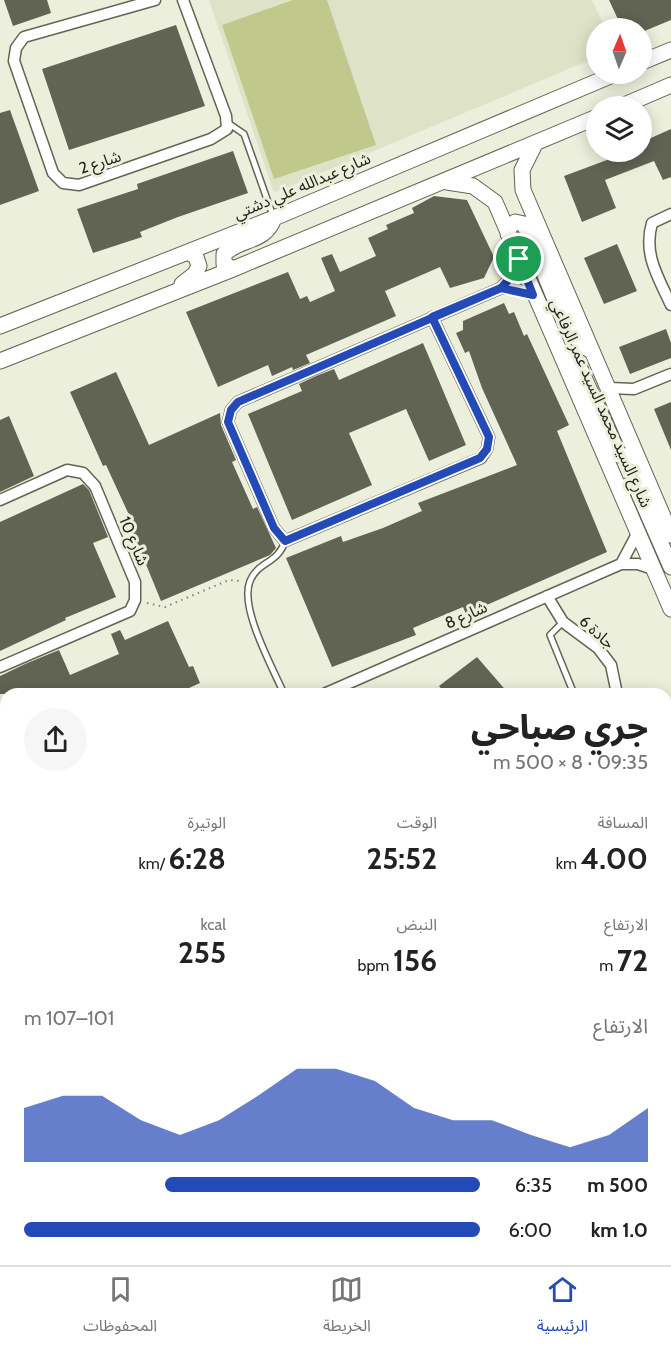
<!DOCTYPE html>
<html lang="ar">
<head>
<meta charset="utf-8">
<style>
  body { margin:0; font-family:Cabin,"Noto Sans Arabic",sans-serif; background:#f6f6f6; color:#222; direction:rtl; height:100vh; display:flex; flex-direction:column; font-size:22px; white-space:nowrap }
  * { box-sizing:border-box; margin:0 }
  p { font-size:20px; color:#767676 }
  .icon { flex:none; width:33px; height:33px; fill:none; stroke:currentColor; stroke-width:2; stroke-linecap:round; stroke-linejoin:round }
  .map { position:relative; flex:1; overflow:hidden; direction:ltr }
  .panel { position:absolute; left:0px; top:688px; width:672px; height:578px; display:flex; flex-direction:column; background:#fff; border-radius:18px 18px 0 0; box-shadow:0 3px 15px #0003; direction:rtl }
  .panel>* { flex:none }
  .needle { width:39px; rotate:2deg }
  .tools { position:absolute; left:586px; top:18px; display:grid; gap:12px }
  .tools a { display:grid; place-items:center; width:66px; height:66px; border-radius:50%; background:#fff; box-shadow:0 3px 15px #0003; font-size:30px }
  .pin { position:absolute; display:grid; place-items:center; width:51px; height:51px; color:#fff; margin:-26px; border:3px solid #fff; border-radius:50%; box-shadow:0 2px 6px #0007 }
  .round { display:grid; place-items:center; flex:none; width:63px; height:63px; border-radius:32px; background:#f6f6f6 }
  .overview { display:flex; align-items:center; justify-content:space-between; height:102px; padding:0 24px }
  h1 { font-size:33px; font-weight:800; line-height:45px }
  .metrics { display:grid; grid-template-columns:repeat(3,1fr); gap:9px; height:102px; padding:6px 24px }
  .metrics div { display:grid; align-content:center }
  .metrics b { font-size:30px; font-weight:800 }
  .metrics small { font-size:16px; font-weight:400 }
  .metrics p { font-size:16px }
  .chart { height:168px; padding:12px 24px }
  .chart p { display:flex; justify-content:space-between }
  .chart svg { width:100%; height:108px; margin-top:6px; fill:#244ab8; opacity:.7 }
  ul { padding:0 24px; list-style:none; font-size:20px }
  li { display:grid; grid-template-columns:96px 72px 1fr; align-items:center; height:45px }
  li i { height:15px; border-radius:8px; background:#244ab8 }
  .tabs { display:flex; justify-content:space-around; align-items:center; height:84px; border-top:2px solid #e0e0e0; background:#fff; font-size:16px; color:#767676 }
  .tabs a { display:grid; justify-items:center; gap:3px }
  .tabs .on { color:#244ab8 }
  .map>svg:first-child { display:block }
</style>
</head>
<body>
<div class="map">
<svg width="671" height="1265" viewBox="0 0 671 1265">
  <rect width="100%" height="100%" fill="#ebefdb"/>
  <!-- built -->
  <path fill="#dee3c8" d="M209,0H592L605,28H597V57L274,193Z"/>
  <!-- green -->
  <path fill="#c0c98b" d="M293,0H327L376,145L274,179L222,25Z"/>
  <!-- building -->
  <path fill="#616453" d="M4,0H47L51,13L13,26Z
    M609,0H671V20L642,32V28H622Z
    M176,25L205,106L69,150L42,69Z
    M10,110L39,191L0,205V113Z
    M671,129V177L663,180L654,161L605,180L616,208L582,222L564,176L607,160L603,152H642V142Z
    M233,151L248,193L178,217L140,232L142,237L93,253L77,209L138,189L137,184Z
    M434,196L467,200L494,257L484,278L450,288L440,267L385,291L396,316L306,355L310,363L293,370L292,367L272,376L268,365L218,387L186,312L288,272L300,299L307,296L310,302L335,291L321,258L332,254L340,272L376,256L368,238L388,229L386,225L414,213L412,208Z
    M617,244L637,291L604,304L584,258Z
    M504,303L509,314L514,312L524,336L527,334L569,425L557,431L607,552L466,614L463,607L413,628L416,635L332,667L286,558L341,536L343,542L383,528L422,511L418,503L517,465L482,388L469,351L465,353L456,333L463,330V321Z
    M666,329L671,343V358L630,374L619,347Z
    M423,343L466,445L429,461L406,409L349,433L372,485L292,520L248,414L302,391L299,384L316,376L334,369L339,380Z
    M116,372L149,445L220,413L221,425L236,460L232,462L253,509L257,507L276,548L270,555L161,601L127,518L130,517L106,465L103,466L70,392Z
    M671,402V450L654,409Z
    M9,416L34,476L0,492V420Z
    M83,484L89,490L108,537L93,543L116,597L65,618L66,620L0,651V522Z
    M168,621L189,667L193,666L200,683L189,688L192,694H0V676L25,664L59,650L70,675L119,654L111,634L120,630L125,640Z
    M477,657L509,694H445L439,686Z"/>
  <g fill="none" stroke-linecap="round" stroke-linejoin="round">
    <defs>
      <path id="lane" d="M228,123L244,134L273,216
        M563,622L550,635L574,694
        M284,694C273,668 239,608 250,581C258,561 278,564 285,541
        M458,1265L470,1260"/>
      <path id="street" d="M155,0L24,37L16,48L14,61L53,173L63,183L79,185L211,139L227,129L226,116L183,0
        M671,214L652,223C643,254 658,277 671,305
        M501,288L518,289L533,295
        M432,317L489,437L487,449L481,458L285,541L274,528L228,422L231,410L238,402L501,288L513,275L519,259
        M609,388L634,389L671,374
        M0,500L67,470L83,473L95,486L135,582V600L130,611L0,667
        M621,564L638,532
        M547,596L563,622L598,648L611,665L617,694
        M324,694L621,564H638L653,569
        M666,830L671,842
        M0,837L6,835
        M666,867L671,865
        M666,1027L671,1025
        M0,1179L6,1195
        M666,1185L671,1183
        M31,1260L32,1265
        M138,1260L141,1265
        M423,1260L425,1265
        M590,1260L592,1265
        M93,1265L105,1260"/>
      <path id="secondary" d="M642,62L671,50
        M622,106L671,85
        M535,144L522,170L523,190L671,535
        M447,182L473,186L495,202L671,609
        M508,234V229L515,222L524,224L568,331L588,349
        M233,269L224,264V254C240,238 266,243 274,218
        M182,284L195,274L199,266L196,257L188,252
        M0,326L274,218L615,74
        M561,351L578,364L619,455L630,457L634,449
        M0,361L233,269L597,117
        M622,493L627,486L636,487L671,567"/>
    </defs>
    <!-- lane casing -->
    <use href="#lane" stroke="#636554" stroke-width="8"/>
    <!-- street casing -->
    <use href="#street" stroke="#636554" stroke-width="13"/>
    <!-- secondary casing -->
    <use href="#secondary" stroke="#636554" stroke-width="17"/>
    <!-- path -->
    <path stroke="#838578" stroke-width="2" stroke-dasharray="1.5 4.5" stroke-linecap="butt" d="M147,603L165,607L229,580L240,581"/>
    <!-- lane -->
    <use href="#lane" stroke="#fff" stroke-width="5"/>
    <!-- street -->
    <use href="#street" stroke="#fff" stroke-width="10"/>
    <!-- secondary -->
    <use href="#secondary" stroke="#fff" stroke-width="15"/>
  </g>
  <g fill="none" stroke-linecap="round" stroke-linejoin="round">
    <defs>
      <path id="route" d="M519,259L513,275L501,288L238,402L231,410L228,422L274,528L285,541L480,458L487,449L489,437L432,317L501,288L533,295L519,259"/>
    </defs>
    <!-- route casing -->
    <use href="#route" stroke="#fff" stroke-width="12"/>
    <!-- route -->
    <use href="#route" stroke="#244ab8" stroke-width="8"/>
  </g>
  <g text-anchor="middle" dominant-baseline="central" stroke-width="6" stroke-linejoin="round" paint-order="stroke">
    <!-- street labels -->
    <g font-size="16" fill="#1e1f18" stroke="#ebefdb">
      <text transform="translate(100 162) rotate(-18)">شارع 2</text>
      <text transform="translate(302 186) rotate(-23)">شارع عبدالله علي دشتي</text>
      <text transform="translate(601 403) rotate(66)">شارع السيد محمد السيد عمر الرفاعي</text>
      <text transform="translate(134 541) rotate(67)">شارع 10</text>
      <text transform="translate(466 615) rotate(-24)">شارع 8</text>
      <text transform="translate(597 632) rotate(42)">جادة 6</text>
    </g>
  </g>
</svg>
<div class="tools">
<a><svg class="needle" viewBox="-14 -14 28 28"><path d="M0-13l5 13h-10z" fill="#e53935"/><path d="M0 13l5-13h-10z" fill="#767676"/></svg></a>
<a><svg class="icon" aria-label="layers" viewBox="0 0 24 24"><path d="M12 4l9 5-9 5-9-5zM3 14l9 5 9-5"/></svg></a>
</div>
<div class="pin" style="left:519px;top:259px;background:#1e9e55"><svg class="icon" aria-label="arrive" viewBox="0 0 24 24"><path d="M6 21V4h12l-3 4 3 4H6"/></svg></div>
<section class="panel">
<div class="overview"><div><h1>جري صباحي</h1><p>09:35 · 8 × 500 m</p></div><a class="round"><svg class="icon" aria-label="share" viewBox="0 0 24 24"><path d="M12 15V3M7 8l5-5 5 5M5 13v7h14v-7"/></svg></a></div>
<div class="metrics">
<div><p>المسافة</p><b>4.00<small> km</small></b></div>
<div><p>الوقت</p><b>25:52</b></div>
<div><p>الوتيرة</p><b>6:28<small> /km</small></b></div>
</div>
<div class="metrics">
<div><p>الارتفاع</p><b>72<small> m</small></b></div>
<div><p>النبض</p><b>156<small> bpm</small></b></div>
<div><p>kcal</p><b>255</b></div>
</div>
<div class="chart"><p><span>الارتفاع</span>101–107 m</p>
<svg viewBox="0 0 160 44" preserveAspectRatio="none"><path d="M0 44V22L10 17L20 17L30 27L40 33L50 27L60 17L70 6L80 6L90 11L100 22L110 27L120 27L130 33L140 38L150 33L160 22V44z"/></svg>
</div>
<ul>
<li><b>500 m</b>6:35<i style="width:69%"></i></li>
<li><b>1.0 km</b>6:00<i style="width:100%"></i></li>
</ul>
</section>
</div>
<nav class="tabs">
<a class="on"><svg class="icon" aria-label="home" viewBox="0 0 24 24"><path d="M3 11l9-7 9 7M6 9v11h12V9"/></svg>الرئيسية</a>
<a><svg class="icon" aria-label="map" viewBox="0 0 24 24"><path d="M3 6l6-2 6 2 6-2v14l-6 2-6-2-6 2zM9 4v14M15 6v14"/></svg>الخريطة</a>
<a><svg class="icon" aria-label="saved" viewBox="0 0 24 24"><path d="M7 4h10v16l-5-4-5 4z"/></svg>المحفوظات</a>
</nav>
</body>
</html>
